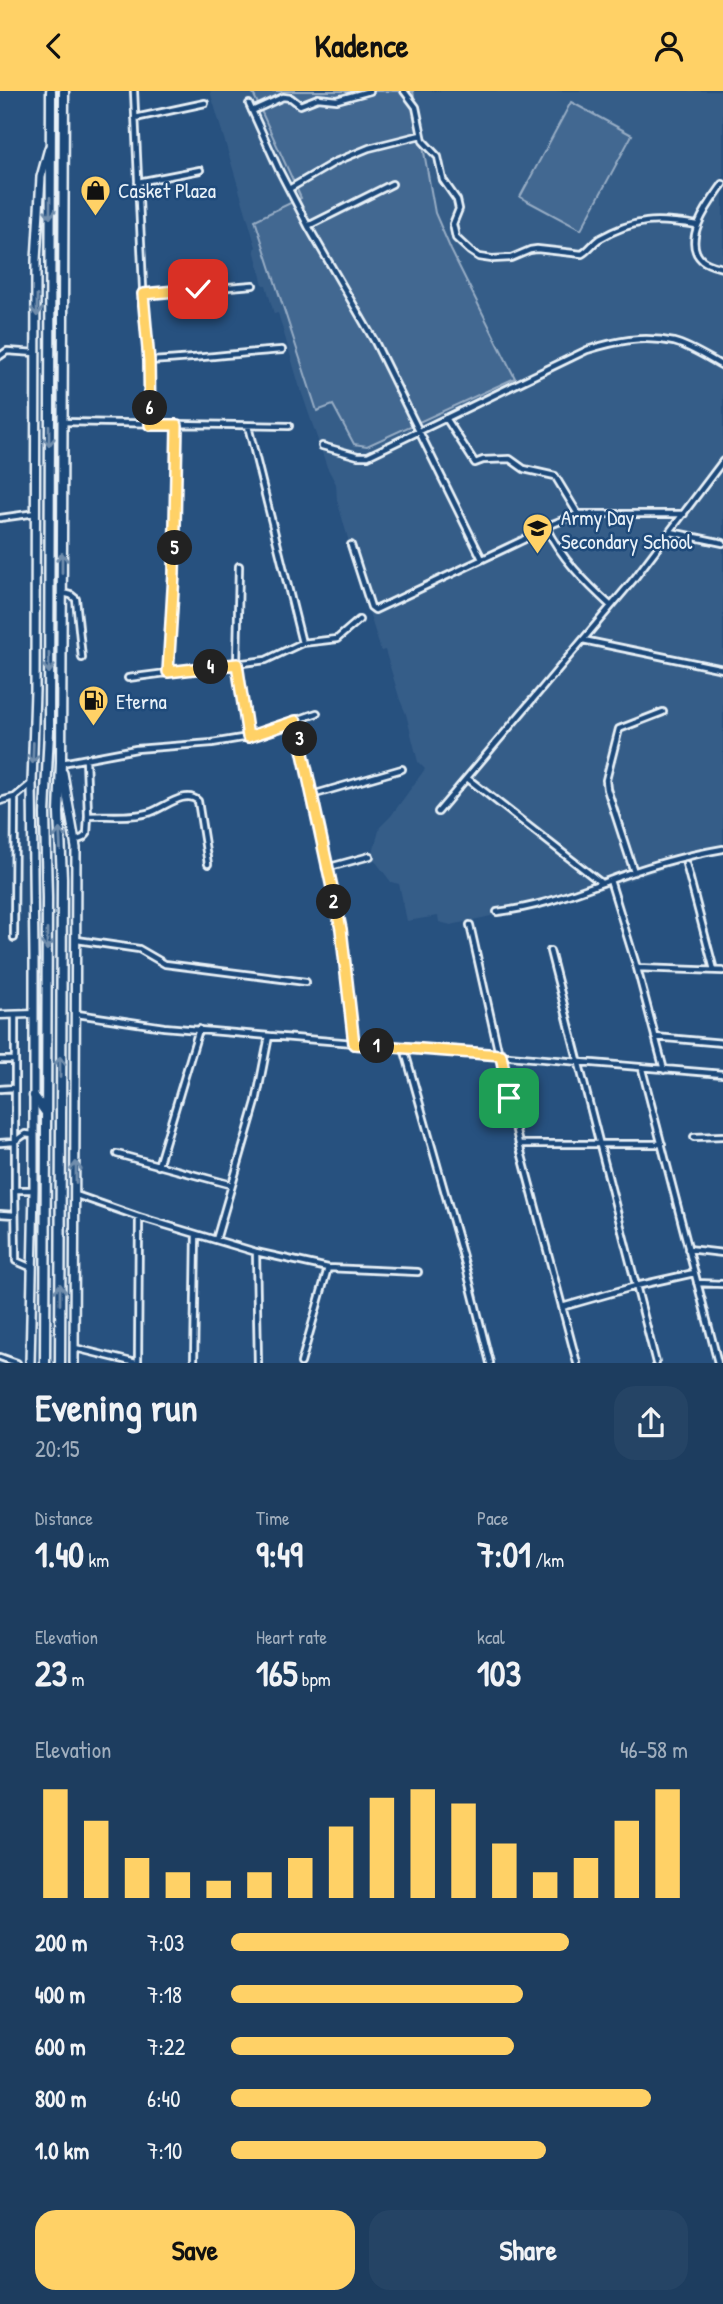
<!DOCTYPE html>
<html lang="en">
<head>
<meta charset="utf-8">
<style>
  body { margin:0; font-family:"Patrick Hand",sans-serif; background:#254465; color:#f1f3f6; height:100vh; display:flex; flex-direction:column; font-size:26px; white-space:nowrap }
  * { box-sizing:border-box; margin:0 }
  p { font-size:23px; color:#a0aebd }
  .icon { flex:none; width:38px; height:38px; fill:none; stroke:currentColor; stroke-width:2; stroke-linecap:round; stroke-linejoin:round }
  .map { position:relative; height:1272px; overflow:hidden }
  .panel { display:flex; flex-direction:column; background:#1d3d5f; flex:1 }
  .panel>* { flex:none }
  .pin { position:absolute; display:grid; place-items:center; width:60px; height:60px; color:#fff; margin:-30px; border-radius:14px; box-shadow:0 4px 10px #0006 }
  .km { position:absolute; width:35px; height:35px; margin:-18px; border-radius:50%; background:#222; color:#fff; font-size:19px; line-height:35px; text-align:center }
  .round { display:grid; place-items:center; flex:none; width:74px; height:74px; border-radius:21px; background:#254465 }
  .overview { display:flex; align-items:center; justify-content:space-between; height:119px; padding:0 35px }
  h1 { font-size:38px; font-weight:700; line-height:52px }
  .figures { display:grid; grid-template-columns:repeat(3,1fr); gap:10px; height:119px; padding:7px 35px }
  .figures div { display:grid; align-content:center }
  .figures b { font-size:35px; font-weight:700 }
  .figures small { font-size:19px; font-weight:400 }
  .figures p { font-size:19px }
  .chart { height:196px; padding:14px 35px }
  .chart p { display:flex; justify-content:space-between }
  .chart svg { width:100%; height:126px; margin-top:7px; stroke:#ffd166; stroke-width:6 }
  .action { display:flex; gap:14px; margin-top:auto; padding:14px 35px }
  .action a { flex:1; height:80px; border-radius:21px; background:#ffd166; color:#111; font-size:28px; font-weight:700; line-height:80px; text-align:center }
  .action a+a { background:#254465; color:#f1f3f6 }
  ul { padding:0 35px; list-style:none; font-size:23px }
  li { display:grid; grid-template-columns:112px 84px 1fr; align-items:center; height:52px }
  li i { height:18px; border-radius:9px; background:#ffd166 }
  header { display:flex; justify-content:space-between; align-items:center; height:91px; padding:0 35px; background:#ffd166; color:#111; font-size:32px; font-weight:700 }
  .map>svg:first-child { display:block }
</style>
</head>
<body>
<header><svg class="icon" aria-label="back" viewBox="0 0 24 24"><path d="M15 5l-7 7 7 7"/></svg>Kadence<svg class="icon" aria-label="person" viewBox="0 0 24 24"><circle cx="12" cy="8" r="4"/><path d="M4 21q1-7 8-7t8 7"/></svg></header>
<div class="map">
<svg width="723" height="1272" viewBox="0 0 723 1272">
  <rect width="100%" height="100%" fill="#27517f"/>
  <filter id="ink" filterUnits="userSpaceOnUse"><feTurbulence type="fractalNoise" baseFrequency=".0143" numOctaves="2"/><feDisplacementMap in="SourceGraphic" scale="14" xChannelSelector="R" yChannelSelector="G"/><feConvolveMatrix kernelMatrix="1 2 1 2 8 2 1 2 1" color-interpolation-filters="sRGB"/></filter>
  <g filter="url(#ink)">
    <!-- built -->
    <path fill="#355d88" d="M210,0H723V761L658,780L539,819L491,825L451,834L439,831L438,825L407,830L399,793L391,791L373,767V761L380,736L391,725L425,678L418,671L406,623L400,609L385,559L381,560L369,521L337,409L336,393L327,376L299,294L278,222L274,223L266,194H263L254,158L256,156Z"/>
    <!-- green -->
    <path fill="#436891" stroke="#96acc4" stroke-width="2" d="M252,0H413L435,122L451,159L515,287L367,355L354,353L333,314L317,320L255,129L301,107Z
      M571,11L632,44L581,139L520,106Z"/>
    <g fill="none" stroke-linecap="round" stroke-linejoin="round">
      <defs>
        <path id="minor" d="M134,0L144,218L149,270L150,334
          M404,0L416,16L423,50L438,66L443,89L457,109L459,118L453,133L456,147L470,160L479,166L492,168L511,167L530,159L537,158L582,163C589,159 592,153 599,148C635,127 657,128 697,134
          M249,13L279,79L308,135L375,251L482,468
          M252,20L283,6L291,7L300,14L318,7L337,9L370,0
          M135,27L205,12
          M138,91L200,79
          M723,93C711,110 680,149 702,169C708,174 716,175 723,177
          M289,98L335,71L369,57L421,44
          M308,135L392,93
          M143,203L253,194
          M0,265L7,260L36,262
          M149,270C194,268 238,262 282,259
          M446,327L475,372L483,369L510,368L524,378L555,385L578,423
          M62,331L289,335
          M248,335L302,552
          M322,355L358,365H368L587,259C616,250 643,244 674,251C690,255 708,267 723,275
          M0,427L36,422
          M546,436C560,466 587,493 611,515
          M671,441L723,452
          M351,454L371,516L375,519L523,449L540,438L578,423H684
          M239,475L237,573L248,646
          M63,502L71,504L76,508L82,567
          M583,549L723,578
          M168,581L174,483L177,334
          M128,587L266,569L302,552L337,548L359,529
          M296,630L341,838L353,953
          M62,672L136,658L212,652L248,646L317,622
          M467,687L600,791
          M312,704L402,678
          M0,710L15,706L32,692
          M438,721L634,488L723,370
          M88,725C108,724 133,727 151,721C165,716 186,698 198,710L208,773
          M75,750L83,747L87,743L88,725L86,668
          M686,773L714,879
          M326,777L370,765
          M634,781L607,698L606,689L619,638L663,621
          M610,789L637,877
          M497,821C538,816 563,806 602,792C641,777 682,765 723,758
          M470,834L519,1053L577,1272
          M14,847L15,706
          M77,849L139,858L165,873L306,891
          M550,860L656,1272
          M77,923L164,936L723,983
          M15,924V1099H34
          M655,946L723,952
          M404,957L467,1180L490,1272
          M0,969H14
          M642,978L718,1272
          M664,979L637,877L723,880
          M0,998L14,997
          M694,1046L723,1045
          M0,1052L14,1051L25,1043L34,1044
          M519,1053H662
          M117,1063L232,1094
          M158,1075L199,938
          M15,1099L16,1170L32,1177
          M76,1104L139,1126L256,1161L328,1177L418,1181
          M0,1123L15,1124
          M216,1149L256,1011L269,945
          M688,1158L723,1162
          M256,1161L258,1272
          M697,1192L723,1193
          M562,1216L636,1195L694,1182
          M75,1257L136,1272
          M0,1266L17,1272
          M138,1272L139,1126
          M194,1272L196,1143
          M301,1272L328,1177"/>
        <path id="tertiary" d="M0,924L34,923"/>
        <path id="secondary" d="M63,682L76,757L74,1272
          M30,1272L34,1099V868L32,692L35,599L36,169L41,86L49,57"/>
        <path id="trunk" d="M34,1005L46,1022
          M45,1272L47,807L45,723L49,640L51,0
          M60,1272L62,787L59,722L61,672L64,0"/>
      </defs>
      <!-- minor casing -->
      <use href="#minor" stroke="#e8f1f8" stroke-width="10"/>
      <!-- tertiary casing -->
      <use href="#tertiary" stroke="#e8f1f8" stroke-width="11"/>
      <!-- secondary casing -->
      <use href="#secondary" stroke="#e8f1f8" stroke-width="12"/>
      <!-- trunk casing -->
      <use href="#trunk" stroke="#e8f1f8" stroke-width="13"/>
      <!-- minor -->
      <use href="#minor" stroke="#1f4a7a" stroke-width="4.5"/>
      <!-- tertiary -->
      <use href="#tertiary" stroke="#1f4a7a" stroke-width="6"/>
      <!-- secondary -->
      <use href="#secondary" stroke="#1f4a7a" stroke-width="7"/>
      <!-- trunk -->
      <use href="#trunk" stroke="#1f4a7a" stroke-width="8"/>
    </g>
    <!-- one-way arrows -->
    <defs><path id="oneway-shaft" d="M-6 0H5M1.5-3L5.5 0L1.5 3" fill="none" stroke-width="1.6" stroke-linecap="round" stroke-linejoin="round" transform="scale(1.75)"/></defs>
    <g stroke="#6f8dac">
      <use href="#oneway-shaft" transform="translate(50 117) rotate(90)"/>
      <use href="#oneway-shaft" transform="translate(37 215) rotate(90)"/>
      <use href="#oneway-shaft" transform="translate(49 345) rotate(90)"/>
      <use href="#oneway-shaft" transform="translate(62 472) rotate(-90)"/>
      <use href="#oneway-shaft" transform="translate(49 572) rotate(90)"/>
      <use href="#oneway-shaft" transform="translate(33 662) rotate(92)"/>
      <use href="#oneway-shaft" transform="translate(60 748) rotate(-93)"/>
      <use href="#oneway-shaft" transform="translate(47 849) rotate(90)"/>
      <use href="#oneway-shaft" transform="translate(60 976) rotate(-90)"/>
      <use href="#oneway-shaft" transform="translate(76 1081) rotate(-90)"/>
      <use href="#oneway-shaft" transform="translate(60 1203) rotate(-90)"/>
    </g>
  </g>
  <g fill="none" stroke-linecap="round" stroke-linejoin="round" filter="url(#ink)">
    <defs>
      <path id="route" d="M198,198L143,203L149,270L150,334H177L174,483L168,581L237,573L248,646L296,630L341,838L354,953L501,964L509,1007"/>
    </defs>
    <!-- route casing -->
    <use href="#route" stroke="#fff" stroke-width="14"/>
    <!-- route -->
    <use href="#route" stroke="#ffd166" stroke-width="9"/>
  </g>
  <!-- icons -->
  <defs>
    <symbol id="shop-pin" viewBox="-11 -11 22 30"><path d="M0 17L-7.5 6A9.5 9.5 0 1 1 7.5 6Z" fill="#ffd166" stroke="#1f4a7a"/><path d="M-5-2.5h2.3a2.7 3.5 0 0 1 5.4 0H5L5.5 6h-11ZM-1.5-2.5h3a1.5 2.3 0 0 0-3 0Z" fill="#111"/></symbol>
    <symbol id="university-pin" viewBox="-11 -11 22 30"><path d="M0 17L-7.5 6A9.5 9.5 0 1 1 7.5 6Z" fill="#ffd166" stroke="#1f4a7a"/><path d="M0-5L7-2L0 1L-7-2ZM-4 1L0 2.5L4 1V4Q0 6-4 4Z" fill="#111"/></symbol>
    <symbol id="fuel-pin" viewBox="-11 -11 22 30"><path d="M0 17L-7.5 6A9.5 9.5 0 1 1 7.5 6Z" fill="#ffd166" stroke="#1f4a7a"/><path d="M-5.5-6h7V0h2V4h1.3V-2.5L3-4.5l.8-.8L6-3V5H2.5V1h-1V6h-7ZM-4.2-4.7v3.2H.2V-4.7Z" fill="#111"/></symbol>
  </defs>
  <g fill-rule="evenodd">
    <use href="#shop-pin" x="78" y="82" width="35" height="47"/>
    <use href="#university-pin" x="520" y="420" width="35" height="47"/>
    <use href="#fuel-pin" x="76" y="592" width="35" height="47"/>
  </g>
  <g text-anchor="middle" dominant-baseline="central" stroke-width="5" stroke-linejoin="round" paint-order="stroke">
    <!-- poi labels -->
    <g font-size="21" fill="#e8f1f8" stroke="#1f4a7a" text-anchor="start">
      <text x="118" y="99">Casket Plaza</text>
      <text x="561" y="426">Army Day<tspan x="561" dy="24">Secondary School</tspan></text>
      <text x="116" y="610">Eterna</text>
    </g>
  </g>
</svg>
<div class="pin" style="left:509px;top:1007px;background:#1e9e55"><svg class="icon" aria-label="arrive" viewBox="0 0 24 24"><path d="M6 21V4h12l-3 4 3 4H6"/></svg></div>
<div class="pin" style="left:198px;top:198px;background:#d93025"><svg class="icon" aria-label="check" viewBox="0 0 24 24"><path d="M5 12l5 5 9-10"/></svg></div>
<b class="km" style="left:377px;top:955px">1</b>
<b class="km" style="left:334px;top:811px">2</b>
<b class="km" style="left:300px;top:648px">3</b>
<b class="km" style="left:211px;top:576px">4</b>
<b class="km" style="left:175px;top:457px">5</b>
<b class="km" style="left:150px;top:317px">6</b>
</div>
<section class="panel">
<div class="overview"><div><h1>Evening run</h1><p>20:15</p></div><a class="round"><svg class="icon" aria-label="share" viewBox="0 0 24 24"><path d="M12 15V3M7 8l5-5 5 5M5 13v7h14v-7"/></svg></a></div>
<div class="figures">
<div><p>Distance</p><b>1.40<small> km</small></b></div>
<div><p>Time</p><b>9:49</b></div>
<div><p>Pace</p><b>7:01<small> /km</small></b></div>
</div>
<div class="figures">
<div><p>Elevation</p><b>23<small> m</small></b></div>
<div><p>Heart rate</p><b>165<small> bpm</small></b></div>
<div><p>kcal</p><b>103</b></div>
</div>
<div class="chart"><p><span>Elevation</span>46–58 m</p>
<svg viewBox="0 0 160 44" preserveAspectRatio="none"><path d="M5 44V6M15 44V17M25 44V30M35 44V35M45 44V38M55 44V35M65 44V30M75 44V19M85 44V9M95 44V6M105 44V11M115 44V25M125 44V35M135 44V30M145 44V17M155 44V6"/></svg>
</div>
<ul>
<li><b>200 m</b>7:03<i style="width:74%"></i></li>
<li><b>400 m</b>7:18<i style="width:64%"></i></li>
<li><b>600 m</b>7:22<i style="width:62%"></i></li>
<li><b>800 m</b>6:40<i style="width:92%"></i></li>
<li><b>1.0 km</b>7:10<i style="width:69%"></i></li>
</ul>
<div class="action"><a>Save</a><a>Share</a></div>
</section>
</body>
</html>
